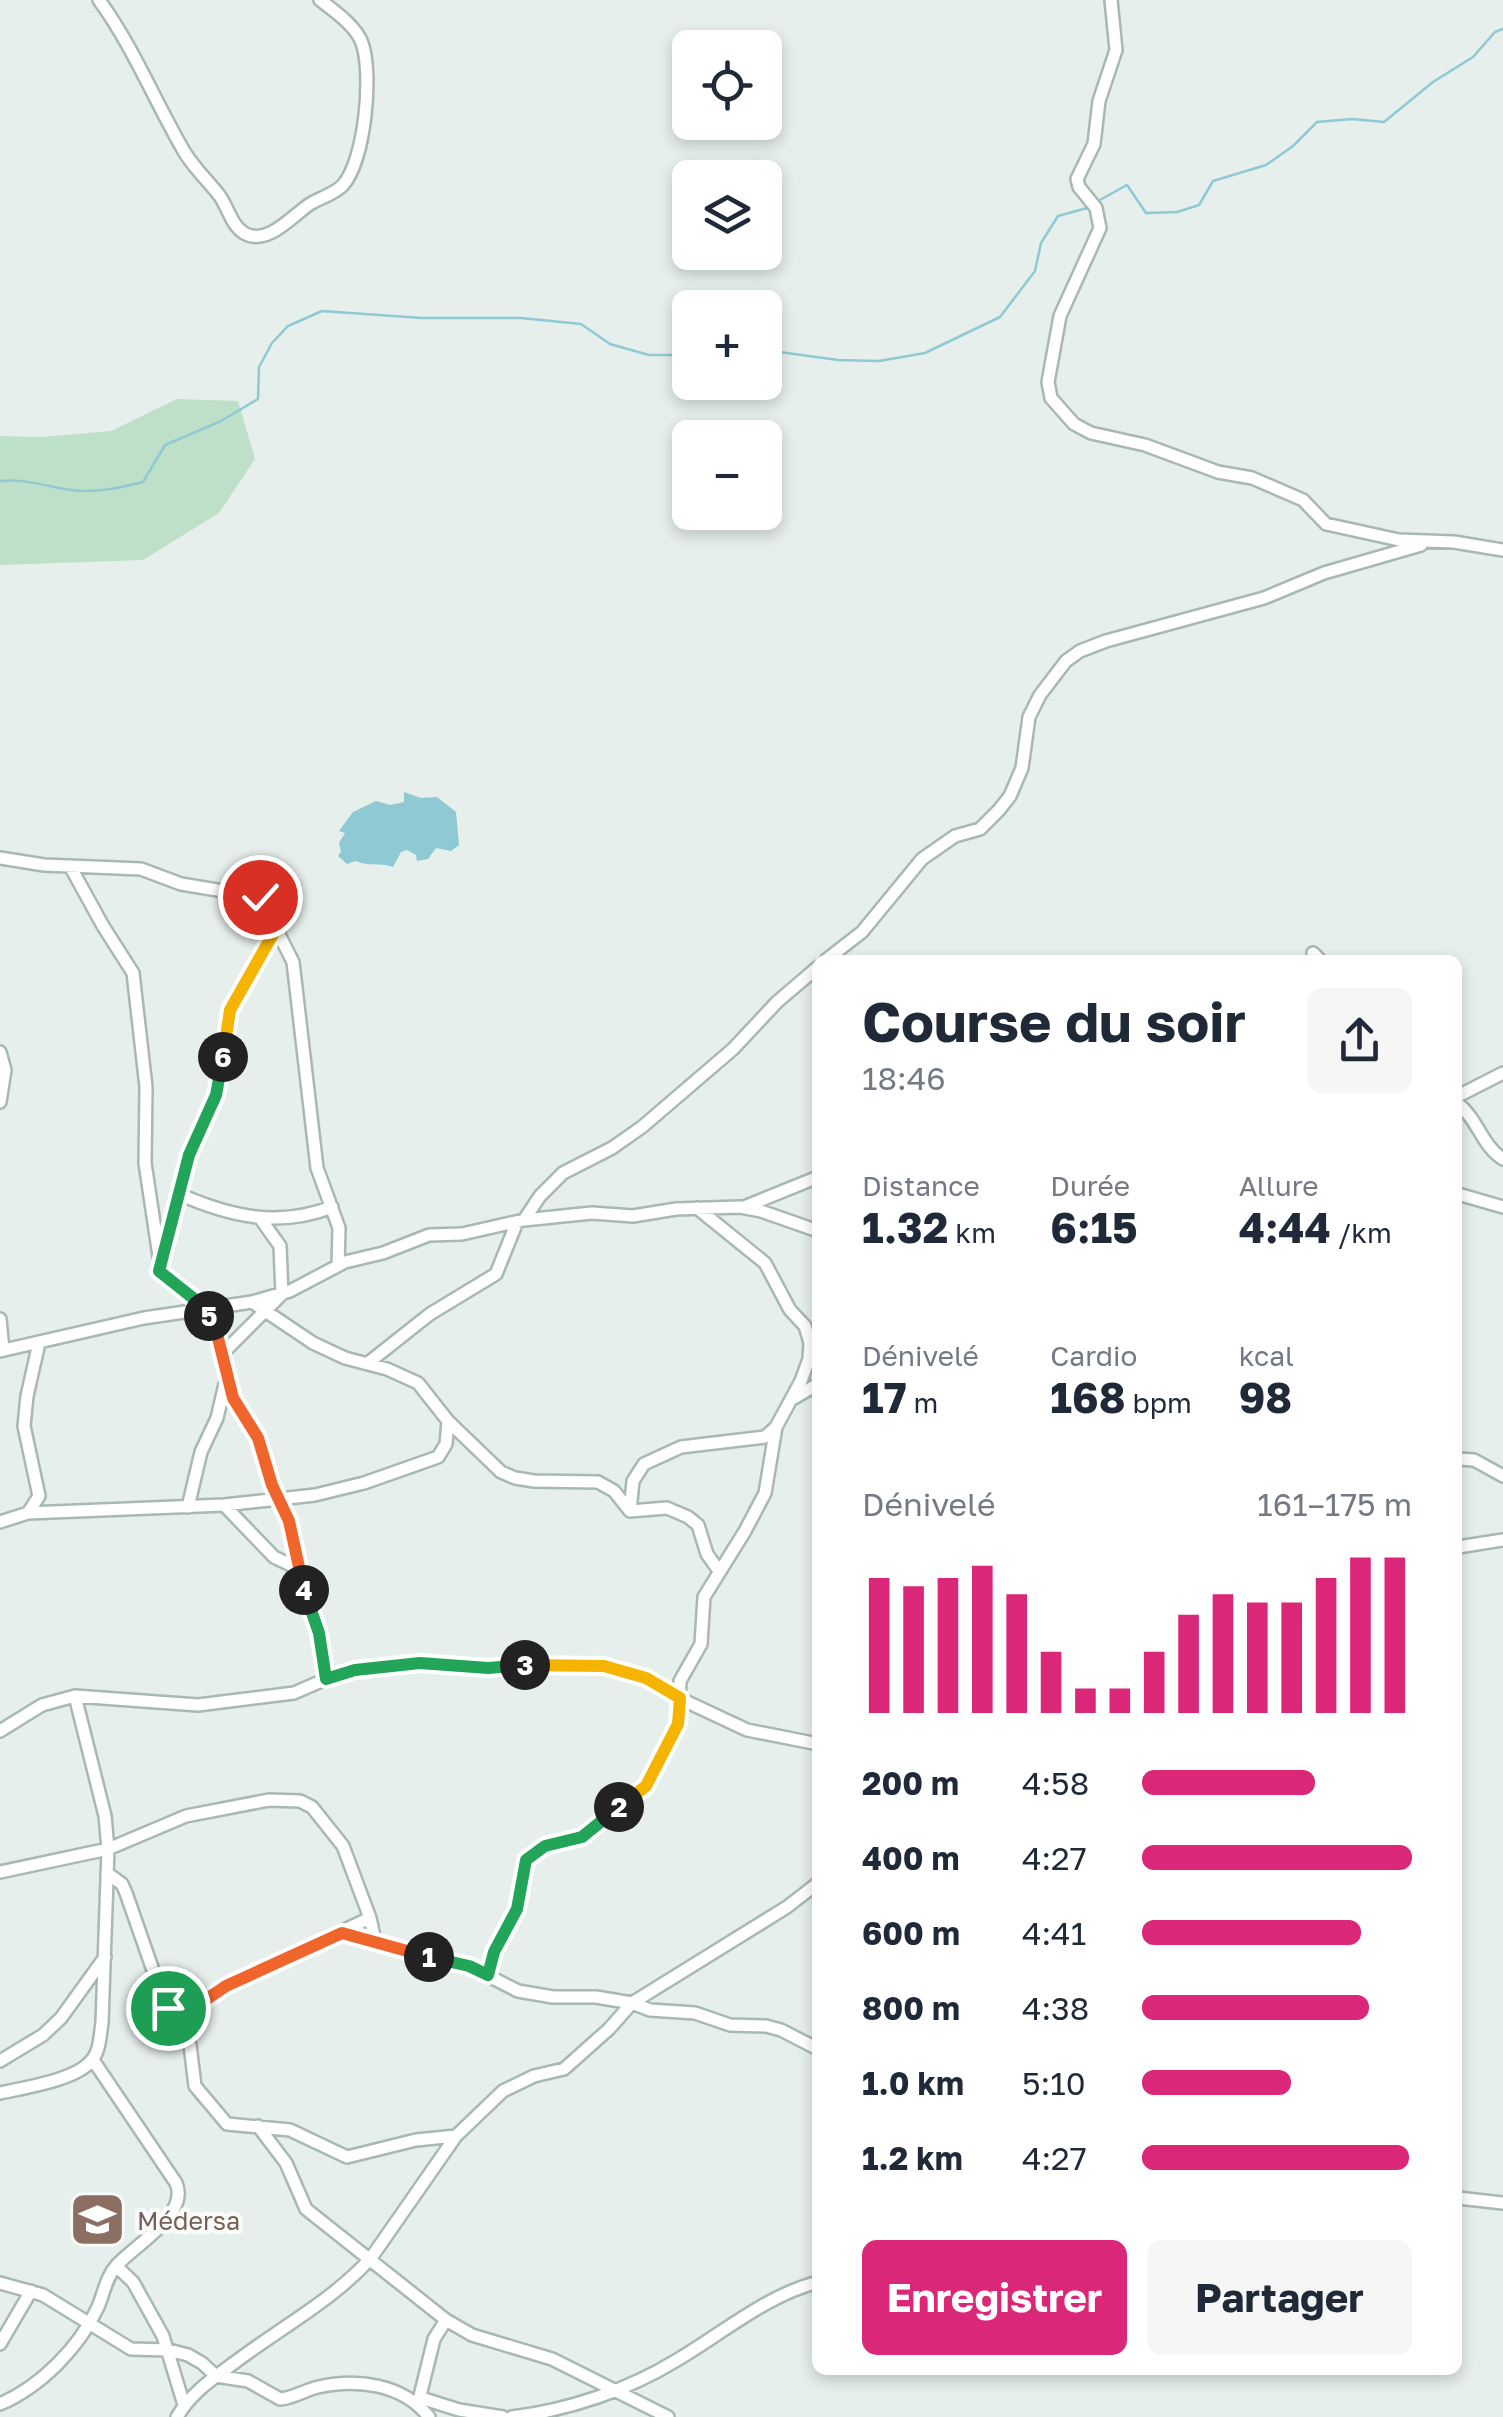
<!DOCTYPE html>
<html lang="fr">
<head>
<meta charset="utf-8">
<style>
  body { margin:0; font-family:"Golos Text",sans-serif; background:#f6f6f7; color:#1f2937; height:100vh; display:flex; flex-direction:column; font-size:38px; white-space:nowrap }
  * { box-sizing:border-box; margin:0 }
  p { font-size:32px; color:#747a83 }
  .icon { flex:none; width:55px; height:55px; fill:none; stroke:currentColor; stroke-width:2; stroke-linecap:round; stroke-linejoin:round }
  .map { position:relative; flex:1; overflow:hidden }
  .details { position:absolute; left:812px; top:955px; width:650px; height:1420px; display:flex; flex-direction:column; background:#fff; border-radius:15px; box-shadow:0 5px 15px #0003 }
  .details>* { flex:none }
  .tools { position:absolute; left:672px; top:30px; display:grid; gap:20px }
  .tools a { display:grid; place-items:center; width:110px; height:110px; border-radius:15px; background:#fff; box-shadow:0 5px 15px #0003; font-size:50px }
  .pin { position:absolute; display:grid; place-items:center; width:85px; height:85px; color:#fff; margin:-42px; border:5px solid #fff; border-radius:50%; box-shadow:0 2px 10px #0007 }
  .km { position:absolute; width:50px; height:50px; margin:-25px; border-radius:50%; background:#222; color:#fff; font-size:28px; line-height:50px; text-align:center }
  .round { display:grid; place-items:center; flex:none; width:105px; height:105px; border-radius:15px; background:#f6f6f7 }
  .head { display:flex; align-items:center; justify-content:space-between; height:170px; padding:0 50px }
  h1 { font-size:55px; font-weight:700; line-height:75px }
  .metrics { display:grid; grid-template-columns:repeat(3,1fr); gap:15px; height:170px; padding:10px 50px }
  .metrics div { display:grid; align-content:center }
  .metrics b { font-size:42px; font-weight:700 }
  .metrics small { font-size:28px; font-weight:400 }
  .metrics p { font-size:28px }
  .chart { height:280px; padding:20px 50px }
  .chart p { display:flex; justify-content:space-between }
  .chart svg { width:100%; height:180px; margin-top:10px; stroke:#db2777; stroke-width:6 }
  .cta { display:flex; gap:20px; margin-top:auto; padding:20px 50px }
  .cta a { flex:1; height:115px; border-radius:15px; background:#db2777; color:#fff; font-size:40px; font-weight:700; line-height:115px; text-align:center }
  .cta a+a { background:#f6f6f7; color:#1f2937 }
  ul { padding:0 50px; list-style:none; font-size:32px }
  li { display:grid; grid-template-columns:160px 120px 1fr; align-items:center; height:75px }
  li i { height:25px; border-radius:12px; background:#db2777 }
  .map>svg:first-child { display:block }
</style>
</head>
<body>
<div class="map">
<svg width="1503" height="2417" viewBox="0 0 1503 2417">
  <rect width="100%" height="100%" fill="#e6efeb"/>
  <!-- green -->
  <path fill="#bfe0c8" d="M177,399L238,401L255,459L219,513L143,560L0,565V436L41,437L111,431Z"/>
  <!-- water -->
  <path fill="#8ec9d4" d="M404,792L421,798L437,797L456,812L459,845L451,851L436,848L428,859L417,861L416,855L407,850L401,852L393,867C380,862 368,867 356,861L347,864L338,856L341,852L339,843L345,833L339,831L353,812L376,801L390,805L404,802Z"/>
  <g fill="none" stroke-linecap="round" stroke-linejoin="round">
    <!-- stream -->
    <path stroke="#8ec9d4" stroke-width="2.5" d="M1098,201L1127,185L1146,213L1177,212L1199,205L1213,181L1266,165L1293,146L1317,122L1352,119L1384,122L1433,82L1473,57L1495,32L1503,29
      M765,350L838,360L879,361L925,353L1000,317L1035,271L1041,243L1058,216L1087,208
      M0,481C24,478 48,487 71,490C97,493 119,488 143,482L165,445L219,422L258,399L259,367L272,343L288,326L322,311L422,318H521L581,324L610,344L649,355H690"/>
    <defs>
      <path id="minor" d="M99,0C134,48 155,102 185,153C195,169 208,181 219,195C228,207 231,225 244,233C267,247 293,215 310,204C321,197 335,194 343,185C365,160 373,74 362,43C356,26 334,11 320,0
        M1111,0L1116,50L1099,101L1094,144L1077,179L1079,187L1096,208L1100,228L1060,316L1048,382L1051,398L1074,424L1091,433L1145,445L1218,472L1252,478L1303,500L1326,524L1399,540L1454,542L1503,550
        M0,858L44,865L141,869L181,884L260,897L293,962L317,1168L339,1228L338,1265
        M70,866L103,926L133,973L146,1087L145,1163L160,1263
        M277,927L231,1009L216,1095L189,1155L159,1271L198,1302L214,1327L230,1390L258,1438L272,1485L294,1536L299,1569L319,1633L326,1679
        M1313,953L1320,960
        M826,960L862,932L922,859L955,836L980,829L999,810L1010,796L1022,768L1029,717L1040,695L1066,661L1080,651L1106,641L1264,598L1324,573L1421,545
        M0,1052L5,1070L0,1102
        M1458,1096L1503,1073
        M1458,1104C1478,1119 1481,1145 1503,1159
        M179,1194C229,1216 278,1228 332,1207
        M1458,1194L1503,1207
        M744,1207L818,1177
        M524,1220L540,1196L563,1173L612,1148L642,1127L733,1049L777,1002L818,967
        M252,1302L313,1343L345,1358L387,1369L418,1383L448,1421L501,1472L515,1478L534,1481L598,1482L614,1491L630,1511L667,1508L688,1517L698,1525L707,1554L719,1571
        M0,1319L3,1350
        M0,1351L144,1318L252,1302L290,1291L345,1262L383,1253L429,1235L462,1234L524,1220L592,1213L633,1216L676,1209L740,1207L761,1211L818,1231
        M222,1354L282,1294L280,1246L260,1218
        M368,1363L430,1314L496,1274L517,1222
        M794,1398L818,1384
        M1458,1459L1474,1460L1503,1476
        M224,1505L274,1557L299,1569
        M188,1507L201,1452L217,1418L225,1384
        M630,1511L633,1481L644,1464L681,1447L765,1437L776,1427
        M28,1513L39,1496L24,1426L27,1396L39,1343
        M0,1522L28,1513L224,1505L315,1495L364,1483L438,1457L446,1444L448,1421
        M1458,1547L1503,1540
        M0,1731L42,1705L75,1696L198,1705L294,1693L340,1673L420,1663L488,1667L591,1664L646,1678L666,1692L747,1730L818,1744
        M0,1872L108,1849L186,1816L269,1800L300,1801L312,1807L343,1846L370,1918L375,1941
        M107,1873L122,1884L126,1893L163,1999L176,2020L226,1986L370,1918
        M341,1933L469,1966L518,1991L553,1997H596L632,2003L650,2010L695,2013L730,2025L766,2026L781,2030L818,2049
        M488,1975L494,1952L517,1909L525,1860L545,1846L582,1837L647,1786L678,1724L680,1681L701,1644L704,1597L745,1531L765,1493L776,1427L801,1381L809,1359L810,1343L805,1326L790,1310L765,1263L697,1208
        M176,2020L190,2045L195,2086L227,2124L290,2130L347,2157L416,2140L456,2136
        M0,2061L43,2035L61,2018L105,1957
        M0,2093C23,2088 76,2080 91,2061C100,2052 100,2035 102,2023L108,1849L105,1816L75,1696
        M258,2126L286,2163L306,2209L446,2320L472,2335L552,2359L668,2417
        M1458,2198L1503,2203
        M116,2266L133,2282L163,2336L184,2405
        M0,2283L43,2295L131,2349L169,2350L188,2355L202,2363L216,2376L248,2381L280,2399C293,2398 305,2390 318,2387C357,2378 403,2384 429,2417
        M0,2344L31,2291
        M421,2398L459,2410L503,2417
        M0,2404C40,2387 79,2348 98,2307C104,2293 106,2277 117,2265C135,2245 190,2214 176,2183L93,2060
        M418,2404L434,2339L446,2320
        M177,2417C191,2393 212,2379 234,2363C280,2328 332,2301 371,2258L456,2136L503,2091L534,2076L564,2069L609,2029L632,2003L787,1907L818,1883
        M512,2417C569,2410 628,2390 677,2360C723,2333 765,2296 818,2282"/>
    </defs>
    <!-- minor casing -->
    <use href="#minor" stroke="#a8b8b2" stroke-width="16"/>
    <!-- minor -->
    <use href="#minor" stroke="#fff" stroke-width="11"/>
  </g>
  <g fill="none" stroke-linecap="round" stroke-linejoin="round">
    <defs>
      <path id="split-1" d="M168,2008L176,2020L226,1986L342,1933L429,1957"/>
      <path id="split-2" d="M429,1957L469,1966L488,1975L494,1952L517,1909L526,1860L545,1846L582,1837L619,1807"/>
      <path id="split-3" d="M525,1665L604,1666L646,1678L680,1698L678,1724L646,1786L619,1807"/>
      <path id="split-4" d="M304,1590L319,1633L326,1679L355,1670L420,1663L488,1668L525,1665"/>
      <path id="split-5" d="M209,1316L218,1338L233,1398L258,1438L272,1485L289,1521L304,1590"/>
      <path id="split-6" d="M209,1316L198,1302L159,1271L189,1155L216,1095L223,1057"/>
      <path id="split-7" d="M223,1057L230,1010L277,927L260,897"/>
    </defs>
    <!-- split-1 casing -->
    <use href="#split-1" stroke="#fff" stroke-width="20"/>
    <!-- split-2 casing -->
    <use href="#split-2" stroke="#fff" stroke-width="20"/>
    <!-- split-3 casing -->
    <use href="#split-3" stroke="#fff" stroke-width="20"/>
    <!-- split-4 casing -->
    <use href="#split-4" stroke="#fff" stroke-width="20"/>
    <!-- split-5 casing -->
    <use href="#split-5" stroke="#fff" stroke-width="20"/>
    <!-- split-6 casing -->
    <use href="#split-6" stroke="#fff" stroke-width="20"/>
    <!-- split-7 casing -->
    <use href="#split-7" stroke="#fff" stroke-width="20"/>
    <!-- split-1 -->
    <use href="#split-1" stroke="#f0652b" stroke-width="12"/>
    <!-- split-2 -->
    <use href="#split-2" stroke="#22a559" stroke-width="12"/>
    <!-- split-3 -->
    <use href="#split-3" stroke="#f5b400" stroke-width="12"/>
    <!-- split-4 -->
    <use href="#split-4" stroke="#22a559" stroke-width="12"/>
    <!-- split-5 -->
    <use href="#split-5" stroke="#f0652b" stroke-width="12"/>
    <!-- split-6 -->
    <use href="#split-6" stroke="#22a559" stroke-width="12"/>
    <!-- split-7 -->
    <use href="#split-7" stroke="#f5b400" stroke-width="12"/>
  </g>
  <!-- icons -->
  <defs>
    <symbol id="school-square" viewBox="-11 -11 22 22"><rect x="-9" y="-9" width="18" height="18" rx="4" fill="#8d6e63" stroke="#f7fbf9"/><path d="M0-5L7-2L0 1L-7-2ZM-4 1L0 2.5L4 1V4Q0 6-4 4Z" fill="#fff"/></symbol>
  </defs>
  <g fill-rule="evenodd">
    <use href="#school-square" x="66" y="2188" width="63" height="63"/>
  </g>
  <g text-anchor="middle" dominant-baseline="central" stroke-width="9" stroke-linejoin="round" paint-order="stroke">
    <!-- education labels -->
    <g font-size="25" fill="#785e54" stroke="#f7fbf9" text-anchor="start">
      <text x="137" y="2220">Médersa</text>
    </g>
  </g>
</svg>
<div class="tools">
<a><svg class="icon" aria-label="locate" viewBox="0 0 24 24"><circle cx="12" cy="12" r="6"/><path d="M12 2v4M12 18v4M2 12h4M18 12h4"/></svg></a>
<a><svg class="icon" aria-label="layers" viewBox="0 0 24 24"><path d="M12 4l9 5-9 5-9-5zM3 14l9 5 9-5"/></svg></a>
<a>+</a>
<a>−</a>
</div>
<div class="pin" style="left:168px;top:2008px;background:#1e9e55"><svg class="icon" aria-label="arrive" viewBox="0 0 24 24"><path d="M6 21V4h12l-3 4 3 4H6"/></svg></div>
<div class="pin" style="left:260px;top:897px;background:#d93025"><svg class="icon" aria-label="check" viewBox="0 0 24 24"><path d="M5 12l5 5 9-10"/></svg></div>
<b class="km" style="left:429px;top:1957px">1</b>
<b class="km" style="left:619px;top:1807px">2</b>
<b class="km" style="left:525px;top:1665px">3</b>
<b class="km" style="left:304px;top:1590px">4</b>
<b class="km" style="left:209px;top:1316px">5</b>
<b class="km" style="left:223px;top:1057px">6</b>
<section class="details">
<div class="head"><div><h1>Course du soir</h1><p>18:46</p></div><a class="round"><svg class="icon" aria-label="share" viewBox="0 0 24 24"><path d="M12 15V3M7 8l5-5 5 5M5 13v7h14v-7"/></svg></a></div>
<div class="metrics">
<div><p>Distance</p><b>1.32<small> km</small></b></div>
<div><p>Durée</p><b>6:15</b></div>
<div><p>Allure</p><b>4:44<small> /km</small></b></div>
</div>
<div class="metrics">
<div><p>Dénivelé</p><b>17<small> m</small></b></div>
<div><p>Cardio</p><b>168<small> bpm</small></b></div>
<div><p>kcal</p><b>98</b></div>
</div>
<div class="chart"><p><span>Dénivelé</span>161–175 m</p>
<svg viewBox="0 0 160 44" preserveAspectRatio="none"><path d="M5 44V11M15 44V13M25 44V11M35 44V8M45 44V15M55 44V29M65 44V38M75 44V38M85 44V29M95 44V20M105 44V15M115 44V17M125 44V17M135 44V11M145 44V6M155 44V6"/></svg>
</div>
<ul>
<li><b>200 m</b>4:58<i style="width:64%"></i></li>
<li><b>400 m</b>4:27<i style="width:100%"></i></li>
<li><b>600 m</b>4:41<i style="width:81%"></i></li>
<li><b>800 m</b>4:38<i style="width:84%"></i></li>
<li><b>1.0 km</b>5:10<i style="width:55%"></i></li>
<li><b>1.2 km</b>4:27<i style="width:99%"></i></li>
</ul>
<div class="cta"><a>Enregistrer</a><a>Partager</a></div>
</section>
</div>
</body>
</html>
